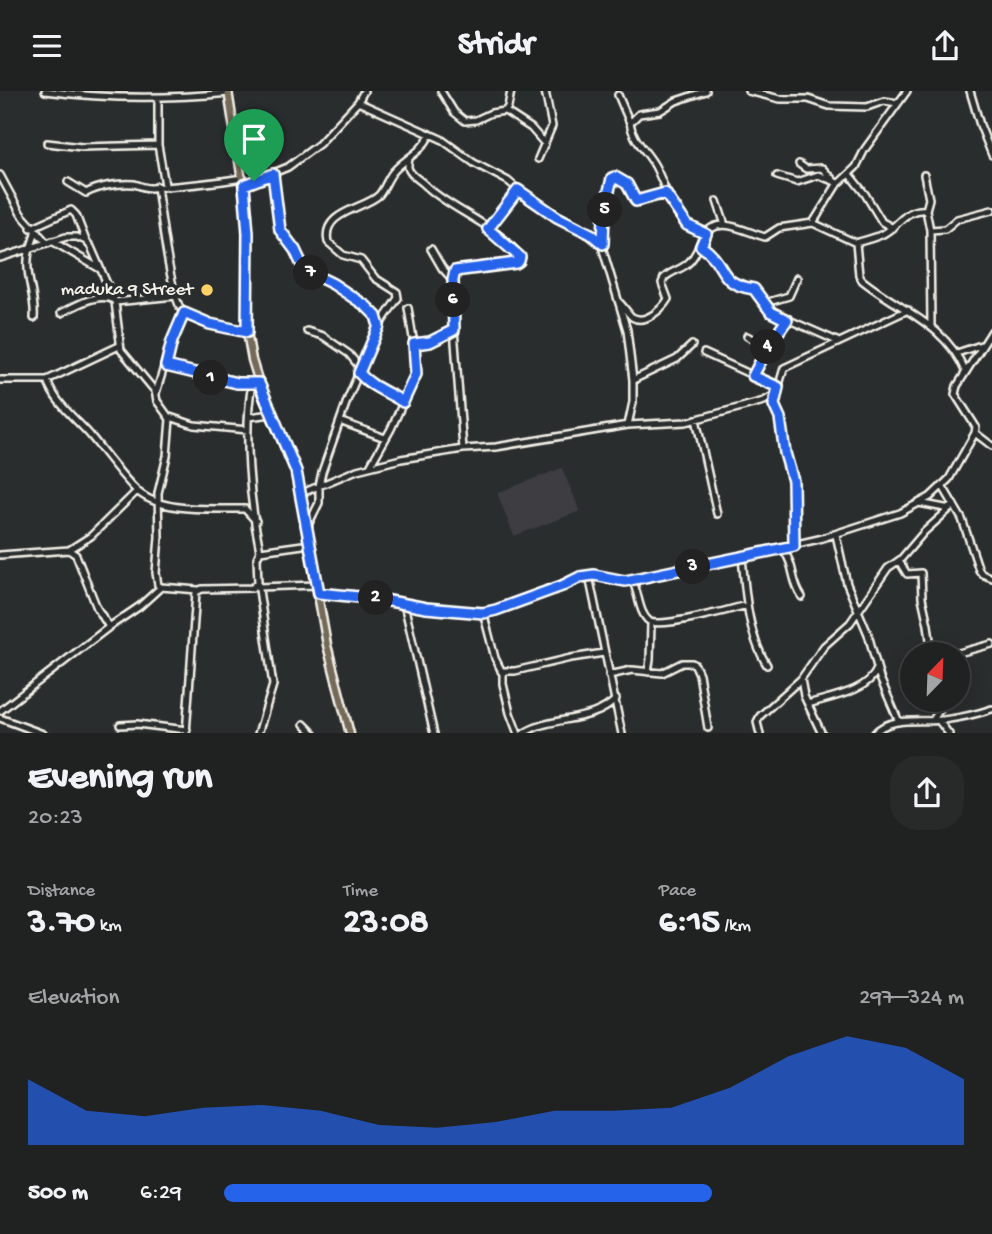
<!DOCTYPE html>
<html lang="en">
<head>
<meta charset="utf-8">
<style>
  body { margin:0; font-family:"Gochi Hand",sans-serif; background:#282a2a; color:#f1f3f6; height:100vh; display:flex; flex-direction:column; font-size:26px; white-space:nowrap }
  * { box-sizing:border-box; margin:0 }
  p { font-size:23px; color:#a2a4a5 }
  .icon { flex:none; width:38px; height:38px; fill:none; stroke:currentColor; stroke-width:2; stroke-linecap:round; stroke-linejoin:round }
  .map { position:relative; height:642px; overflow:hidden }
  .side { display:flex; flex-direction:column; background:#202222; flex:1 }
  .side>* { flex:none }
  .needle { width:46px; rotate:23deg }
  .tools { position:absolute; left:900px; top:551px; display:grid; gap:14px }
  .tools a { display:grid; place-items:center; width:70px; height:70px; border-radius:50%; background:#202222; box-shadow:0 4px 18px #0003,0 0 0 2px #3d3f40; font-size:35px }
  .pin { position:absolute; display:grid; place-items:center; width:60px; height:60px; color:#fff; margin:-72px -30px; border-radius:50% 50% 50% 0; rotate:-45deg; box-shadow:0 0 7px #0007 }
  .pin .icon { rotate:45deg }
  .km { position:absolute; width:35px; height:35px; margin:-18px; border-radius:50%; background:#222; color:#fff; font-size:19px; line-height:35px; text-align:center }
  .round { display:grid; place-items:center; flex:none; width:74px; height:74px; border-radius:28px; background:#282a2a }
  .overview { display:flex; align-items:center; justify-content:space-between; height:119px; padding:0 28px }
  h1 { font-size:38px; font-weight:700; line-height:52px }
  .stats { display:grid; grid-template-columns:repeat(3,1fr); gap:10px; height:119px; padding:7px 28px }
  .stats div { display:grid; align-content:center }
  .stats b { font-size:35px; font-weight:700 }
  .stats small { font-size:19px; font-weight:400 }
  .stats p { font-size:19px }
  .chart { height:196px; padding:14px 28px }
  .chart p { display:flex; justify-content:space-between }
  .chart svg { width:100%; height:126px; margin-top:7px; fill:#2563eb; opacity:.7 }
  ul { padding:0 28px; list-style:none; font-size:23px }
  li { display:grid; grid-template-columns:112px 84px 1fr; align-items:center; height:52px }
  li i { height:18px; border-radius:9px; background:#2563eb }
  header { display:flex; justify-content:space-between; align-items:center; height:91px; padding:0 28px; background:#202222; font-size:32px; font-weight:700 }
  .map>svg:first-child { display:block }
</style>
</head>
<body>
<header><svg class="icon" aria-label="menu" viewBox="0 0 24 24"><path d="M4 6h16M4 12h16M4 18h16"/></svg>Stridr<svg class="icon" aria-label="share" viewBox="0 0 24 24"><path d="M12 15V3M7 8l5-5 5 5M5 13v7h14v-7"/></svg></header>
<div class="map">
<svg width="992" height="643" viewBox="0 0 992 643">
  <rect width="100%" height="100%" fill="#2a2d2e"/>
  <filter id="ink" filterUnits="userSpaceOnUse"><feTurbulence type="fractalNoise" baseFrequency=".0143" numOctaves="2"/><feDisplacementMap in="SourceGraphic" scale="14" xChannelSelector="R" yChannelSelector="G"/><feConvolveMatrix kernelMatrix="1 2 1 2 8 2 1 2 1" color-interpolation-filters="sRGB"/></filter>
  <g filter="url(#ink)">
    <!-- built -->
    <path fill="#3e3c42" d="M562,377L580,420L514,445L497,402Z"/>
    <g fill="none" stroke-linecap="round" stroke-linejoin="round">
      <defs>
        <path id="minor" d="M45,0C106,8 168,8 229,2
          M441,0L454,21L465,30L476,29L491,22L505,20L508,16L511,0
          M748,0L780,8H808L829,15L867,16L884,10L898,12
          M970,0L980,34L992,64
          M618,4L630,32
          M158,7V54L165,94
          M358,11L441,48L474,72L508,90L532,110L600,149L627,239L633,289V311L628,334
          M505,20L531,37L545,53
          M47,52L82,56L158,54
          M409,68C408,73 407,75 409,79C412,85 420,89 425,94C452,120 497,133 520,166L516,172L458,178L454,184V238L463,358
          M538,68L552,35L545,0
          M799,73L806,78L822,77L834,90
          M273,83L280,139L295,159L302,174L307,180L333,193L366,215L376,225L379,235
          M849,83L865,103L882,131L893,137
          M0,84L21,123L47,152
          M924,84L929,108L926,119L930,139L931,234
          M777,85L797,91L818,84L838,92
          M68,91L86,102C99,95 118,92 134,93C139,94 144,97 150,97C181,95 212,92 243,87
          M244,94L288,76L319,53L358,11L364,0
          M157,95C160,116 171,213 184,222C201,234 227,237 247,241
          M717,110L725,134
          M813,132L836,95L856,76L865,58L907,0
          M31,137L71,119L76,124L86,150
          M488,138L518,99
          M930,139L945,138L957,128L992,119
          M706,143C700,139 692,138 686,133C670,117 665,94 655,75C646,59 633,50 630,32L639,23L660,20L676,10L706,0
          M52,150L100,178
          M856,152C865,149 875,147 883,143C900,134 905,117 926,119
          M603,153L605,122L612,87L624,91L636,110L665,102
          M701,155C729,174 715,191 754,198L771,221L837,250
          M431,158L442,177L453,189
          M0,167L66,146H77L86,150L91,156L115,211L121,259L155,300L157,310L170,328L167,365L158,402L159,446L156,482L158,494L161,496L198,499
          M115,211L175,205
          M620,212C624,216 629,224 632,226C645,234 662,218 668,208L662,192L664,187C671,180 680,179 687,173C696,166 699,154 704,145C718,122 747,142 765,146L779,137L813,132L856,152L859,184L862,189C899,219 946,233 965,280
          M765,212L789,205L797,187
          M61,222C77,214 97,201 114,209
          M34,227C36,207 26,188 28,169C28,159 34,151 35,141
          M307,240L323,245L349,263L361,278
          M747,245L768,257
          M414,253L430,251L454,238
          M704,262L778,296
          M957,262L981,254
          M166,275L221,289L252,293
          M360,282L369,293L403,311
          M753,285L787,229
          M0,289H47L119,255
          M47,289C55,312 74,326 90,344C105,362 119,382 135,398C160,423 213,417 245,418L256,430
          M633,289L677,268L692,254
          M252,293C243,340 250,413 260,460
          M156,302L172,250L184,222
          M170,326L194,334L248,339
          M249,326L271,323
          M696,328L717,423
          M342,331L385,347
          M975,342L992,355
          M370,375L391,338L416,283L414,253L408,217
          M942,394L962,428L979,479L982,483L992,487
          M302,402L357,379L401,368L463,358L496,356L628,334L686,331L764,310L775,304
          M919,412L950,418
          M307,436L319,412V395L322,381L348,307L379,235L398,207L397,201L375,187L361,169L343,164L328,151C321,120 365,118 379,104C385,97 387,88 393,81C406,66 422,62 430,43
          M836,444L847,493L868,543L880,587L899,631
          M794,455L793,390L785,362L780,327L774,311L784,277L908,219
          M782,457C796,475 790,489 802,506
          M69,459L76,464L97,517L109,536
          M0,464L69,459L91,445L137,400
          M742,465C745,500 748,545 767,574
          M899,470L907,483L921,482L922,507L928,534L932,564
          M589,485L622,643
          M632,489C639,501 638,521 649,530C658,538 733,518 747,514
          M258,496L317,494
          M319,502C339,504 359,505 378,507C417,513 457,526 496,519L584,485H598L620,490L645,487L819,448L900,422L930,406L949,388L975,342L976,336L955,303L957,295L992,240
          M404,513L434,643
          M483,521L495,567L503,583V593L510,622L518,643
          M951,564L992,553
          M501,580H515L571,567L604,562
          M648,581L650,569L651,532
          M609,584L632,579L662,582L682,572H692L695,574L699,583L708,637
          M801,588L804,605L822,643
          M808,613C830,606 868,601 877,578
          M0,620L109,536L140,515L161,496
          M0,627L43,643
          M933,629L940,618L939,609
          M939,630L949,643
          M304,633L314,643
          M120,634L137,633L187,639
          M186,643L196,501L202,498L252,497L258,492L257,467L260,460L310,453
          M258,643L273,594L258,492
          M523,643C550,624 593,633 616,608
          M760,643L757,631L760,625L801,588L824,555L850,532L888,477L901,468L924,441L954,414
          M874,643C889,624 923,632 943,629C959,627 977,623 992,618"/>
        <path id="major" d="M228,0L247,122V241L252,269L264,308L296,380L327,554L350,643"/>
      </defs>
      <!-- minor casing -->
      <use href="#minor" stroke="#f4f1e8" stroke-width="10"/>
      <!-- major casing -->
      <use href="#major" stroke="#f4f1e8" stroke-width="11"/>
      <!-- minor -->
      <use href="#minor" stroke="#2a2d2e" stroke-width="5"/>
      <!-- major -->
      <use href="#major" stroke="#746a5a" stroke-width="6"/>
    </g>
  </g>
  <g fill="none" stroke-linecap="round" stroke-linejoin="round" filter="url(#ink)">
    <defs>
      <path id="route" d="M273,83L280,139L295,159L302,174L307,180L333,193L366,215L376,225L379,235L359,282C371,296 388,301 403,311L416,283L414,253L430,251L454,239L453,189L455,180L516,172L519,170L520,166L488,138L518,99L557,126L591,143L603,153L604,122L612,87L615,86L627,93L636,110L665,102L687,134L706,143L701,155C729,174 715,192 754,198L771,221L787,229L769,254L753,285L778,296L774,314L780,327L785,362L793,390L794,455L625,490L594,484L580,486L562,495L496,519L483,522L426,517L379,508L319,502L296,380L259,292H237L166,275L172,250L184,222L210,233L247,241L248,142L244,94Z"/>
    </defs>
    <!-- route casing -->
    <use href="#route" stroke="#fff" stroke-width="14"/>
    <!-- route -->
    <use href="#route" stroke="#2563eb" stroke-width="9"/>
  </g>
  <!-- markers -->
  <circle fill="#ffd166" stroke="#2a2d2e" stroke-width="2.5" cx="207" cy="199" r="7"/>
  <g text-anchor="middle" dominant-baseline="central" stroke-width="7" stroke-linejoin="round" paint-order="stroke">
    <!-- poi labels -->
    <g font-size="19" fill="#f4f1e8" stroke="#2a2d2e" text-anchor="end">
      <text x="193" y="199">maduka 9 Street</text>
    </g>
  </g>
</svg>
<div class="tools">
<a><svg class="needle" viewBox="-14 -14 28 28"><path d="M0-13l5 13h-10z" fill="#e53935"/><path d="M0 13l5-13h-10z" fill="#a2a4a5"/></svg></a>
</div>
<div class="pin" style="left:254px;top:90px;background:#1e9e55"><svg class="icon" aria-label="arrive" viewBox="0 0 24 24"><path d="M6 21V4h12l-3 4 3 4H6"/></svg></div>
<b class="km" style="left:211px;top:287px">1</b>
<b class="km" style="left:376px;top:507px">2</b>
<b class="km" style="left:693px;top:476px">3</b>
<b class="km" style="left:768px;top:256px">4</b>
<b class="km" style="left:605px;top:119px">5</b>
<b class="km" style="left:453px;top:209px">6</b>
<b class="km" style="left:311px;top:182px">7</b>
</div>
<section class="side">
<div class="overview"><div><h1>Evening run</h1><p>20:23</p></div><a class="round"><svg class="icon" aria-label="share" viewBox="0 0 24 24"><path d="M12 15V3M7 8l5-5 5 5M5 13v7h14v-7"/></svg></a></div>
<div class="stats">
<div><p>Distance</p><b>3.70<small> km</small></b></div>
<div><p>Time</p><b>23:08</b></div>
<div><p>Pace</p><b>6:15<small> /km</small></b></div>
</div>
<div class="chart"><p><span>Elevation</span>297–324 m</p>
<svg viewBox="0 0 160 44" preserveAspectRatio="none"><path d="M0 44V21L10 32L20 34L30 31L40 30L50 32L60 37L70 38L80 36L90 32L100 32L110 31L120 24L130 13L140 6L150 10L160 21V44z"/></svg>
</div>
<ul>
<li><b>500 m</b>6:29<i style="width:66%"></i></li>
</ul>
</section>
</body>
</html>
